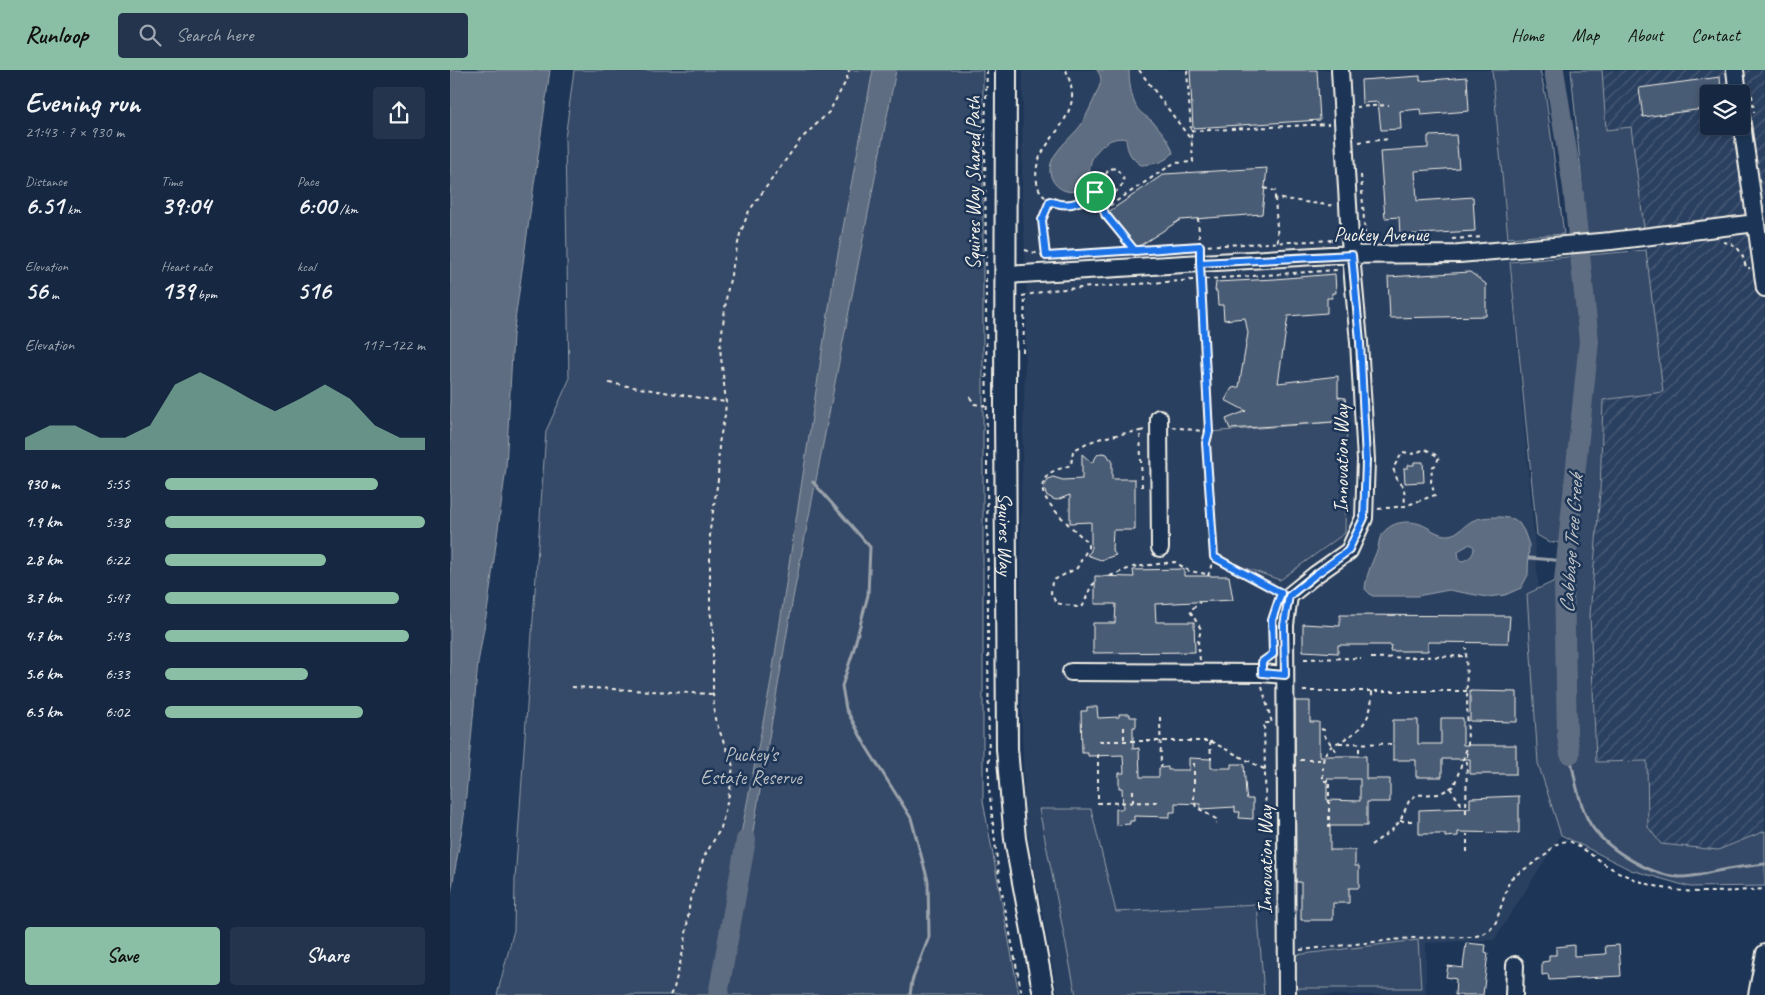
<!DOCTYPE html>
<html lang="en">
<head>
<meta charset="utf-8">
<style>
  body { margin:0; font-family:Caveat,sans-serif; background:#23344c; color:#f1f3f6; height:100vh; display:flex; flex-direction:column; font-size:19px; white-space:nowrap }
  * { box-sizing:border-box; margin:0 }
  p { font-size:16px; color:#9ea6b1 }
  .icon { flex:none; width:28px; height:28px; fill:none; stroke:currentColor; stroke-width:2; stroke-linecap:round; stroke-linejoin:round }
  .map { position:relative; flex:1; overflow:hidden }
  .panel { display:flex; flex-direction:column; background:#162841; width:450px }
  .panel>* { flex:none }
  .controls { position:absolute; left:1250px; top:15px; display:grid; gap:10px }
  .controls a { display:grid; place-items:center; width:50px; height:50px; border-radius:5px; background:#162841; box-shadow:0 2px 8px #0003,0 0 0 1px #35445a; font-size:25px }
  .pin { position:absolute; display:grid; place-items:center; width:42px; height:42px; color:#fff; margin:-21px; border:2px solid #fff; border-radius:50%; box-shadow:0 1px 5px #0007 }
  .round { display:grid; place-items:center; flex:none; width:52px; height:52px; border-radius:5px; background:#23344c }
  .summary { display:flex; align-items:center; justify-content:space-between; height:85px; padding:0 25px }
  h1 { font-size:28px; font-weight:600; line-height:38px }
  .metrics { display:grid; grid-template-columns:repeat(3,1fr); gap:8px; height:85px; padding:5px 25px }
  .metrics div { display:grid; align-content:center }
  .metrics b { font-size:25px; font-weight:600 }
  .metrics small { font-size:14px; font-weight:400 }
  .metrics p { font-size:14px }
  .chart { height:140px; padding:10px 25px }
  .chart p { display:flex; justify-content:space-between }
  .chart svg { width:100%; height:90px; margin-top:5px; fill:#8abfa5; opacity:.7 }
  .action { display:flex; gap:10px; margin-top:auto; padding:10px 25px }
  .action a { flex:1; height:58px; border-radius:5px; background:#8abfa5; color:#111; font-size:20px; font-weight:600; line-height:58px; text-align:center }
  .action a+a { background:#23344c; color:#f1f3f6 }
  ul { padding:0 25px; list-style:none; font-size:16px }
  li { display:grid; grid-template-columns:80px 60px 1fr; align-items:center; height:38px }
  li i { height:12px; border-radius:6px; background:#8abfa5 }
  header { display:flex; align-items:center; gap:30px; box-sizing:border-box; height:70px; padding:0 25px; background:#8abfa5; color:#111 }
  header strong { font-size:24px }
  nav { display:flex; gap:28px; margin-inline-start:auto; font-size:18px }
  .search { width:350px; height:45px; background:#23344c; display:flex; align-items:center; gap:12px; box-sizing:border-box; padding:0 18px; border-radius:5px; color:#9ea6b1; font-size:19px }
  main { display:flex; flex:1; min-height:0 }
  .map>svg:first-child { display:block }
</style>
</head>
<body>
<header>
<strong>Runloop</strong>
<div class="search"><svg class="icon" aria-label="search" viewBox="0 0 24 24"><circle cx="10" cy="10" r="6"/><path d="M15 15l6 6"/></svg>Search here</div>
<nav><a>Home</a><a>Map</a><a>About</a><a>Contact</a></nav>
</header>
<main>
<section class="panel">
<div class="summary"><div><h1>Evening run</h1><p>21:43 · 7 × 930 m</p></div><a class="round"><svg class="icon" aria-label="share" viewBox="0 0 24 24"><path d="M12 15V3M7 8l5-5 5 5M5 13v7h14v-7"/></svg></a></div>
<div class="metrics">
<div><p>Distance</p><b>6.51<small> km</small></b></div>
<div><p>Time</p><b>39:04</b></div>
<div><p>Pace</p><b>6:00<small> /km</small></b></div>
</div>
<div class="metrics">
<div><p>Elevation</p><b>56<small> m</small></b></div>
<div><p>Heart rate</p><b>139<small> bpm</small></b></div>
<div><p>kcal</p><b>516</b></div>
</div>
<div class="chart"><p><span>Elevation</span>117–122 m</p>
<svg viewBox="0 0 160 44" preserveAspectRatio="none"><path d="M0 44V38L10 32L20 32L30 38L40 38L50 32L60 12L70 6L80 12L90 19L100 25L110 19L120 12L130 19L140 32L150 38L160 38V44z"/></svg>
</div>
<ul>
<li><b>930 m</b>5:55<i style="width:82%"></i></li>
<li><b>1.9 km</b>5:38<i style="width:100%"></i></li>
<li><b>2.8 km</b>6:22<i style="width:62%"></i></li>
<li><b>3.7 km</b>5:47<i style="width:90%"></i></li>
<li><b>4.7 km</b>5:43<i style="width:94%"></i></li>
<li><b>5.6 km</b>6:33<i style="width:55%"></i></li>
<li><b>6.5 km</b>6:02<i style="width:76%"></i></li>
</ul>
<div class="action"><a>Save</a><a>Share</a></div>
</section>
<div class="map">
<svg width="1315" height="925" viewBox="0 0 1315 925">
  <defs>
    <pattern id="industrial-furrows" width="10" height="10" patternUnits="userSpaceOnUse" patternTransform="scale(1.25)"><rect width="10" height="10" fill="#2a4060"/><path d="M-1 1l2-2M0 10L10 0M9 11l2-2" fill="none" stroke="#4a5c77"/></pattern>
  </defs>
  <rect width="100%" height="100%" fill="#1d3557"/>
  <filter id="ink" filterUnits="userSpaceOnUse"><feTurbulence type="fractalNoise" baseFrequency=".02" numOctaves="2"/><feDisplacementMap in="SourceGraphic" scale="10" xChannelSelector="R" yChannelSelector="G"/><feConvolveMatrix kernelMatrix="1 2 1 2 8 2 1 2 1" color-interpolation-filters="sRGB"/></filter>
  <g filter="url(#ink)">
    <!-- built -->
    <path fill="#2a4060" d="M573,0H1042L1111,765L1044,870L976,873V925H608L575,749L570,597L571,432L577,226L572,124Z"/>
    <!-- industrial -->
    <path fill="url(#industrial-furrows)" fill-rule="evenodd" d="M1152,0H1315V761L1268,780L1210,774L1198,757L1197,691L1146,692L1140,545L1150,422L1153,330L1213,321L1181,57L1156,61ZM1259,24H1291V56H1259Z"/>
    <!-- green -->
    <path fill="#354a67" stroke="#949ea8" d="M124,0H533V731L569,925H47L64,860L65,810L96,361L119,310L115,69Z
      M1042,0H1090L1096,28L1114,164L1058,168Z
      M1121,0H1152L1156,60L1181,57L1194,158L1137,167Z
      M1196,180L1213,322L1153,330L1150,422L1140,545L1146,692L1197,691L1198,757L1211,774L1268,780L1315,761V816L1240,817L1181,800L1111,765L1088,693L1077,524L1107,510L1112,473L1099,472L1087,465L1060,192Z
      M897,351L895,463L830,510L764,487L759,362Z
      M589,739H641L666,842L807,834L814,925H626Z
      M968,870L971,918H846L845,885Z"/>
    <!-- water -->
    <path fill="#5e6d82" stroke="#9aa2ab" fill-rule="evenodd" d="M0,0H100L63,265L56,398L38,535L28,593L14,747L0,829Z
      M423,0H446L343,528L297,796L285,794L320,617L384,205Z
      M647,0H679C679,11 681,28 687,38C690,43 697,47 702,51C711,60 720,71 723,83C714,93 704,94 691,95C681,88 677,82 676,69C662,65 648,77 642,89C639,96 640,107 635,114C626,127 608,122 602,109C592,88 621,69 631,55C635,49 651,16 651,10C651,6 649,3 647,0Z
      M1051,447L1064,449L1069,453L1074,461L1079,475L1078,505L1071,518L1055,525L1037,527L999,520L967,526H922L915,519C916,506 921,495 926,483C929,478 928,473 930,468C937,453 955,449 970,454C979,457 988,466 998,465C1009,464 1015,454 1024,450C1033,447 1042,447 1051,447ZM1020,474L1024,477C1024,485 1020,488 1013,491L1009,490L1008,481Z"/>
    <g fill="none" stroke-linecap="round" stroke-linejoin="round">
      <!-- stream -->
      <path stroke="#9aa2ab" stroke-width="3" d="M363,412L420,477L418,525L403,582L392,616L396,639L417,678L461,748L478,811L479,867L462,911L460,925
        M1079,488L1116,491
        M1120,684C1124,706 1128,729 1138,750C1152,777 1199,805 1229,807C1244,808 1258,802 1273,800C1287,797 1301,796 1315,794"/>
      <!-- river -->
      <path stroke="#5e6d82" stroke-width="20" d="M1104,0L1123,118L1139,271L1114,511L1117,666L1120,684
        M268,925L296,770"/>
    </g>
    <!-- building -->
    <path fill="#485b74" stroke="#f4f1e8" fill-rule="evenodd" d="M740,0H867L870,50L743,58Z
      M970,6V11L1017,7L1019,41L971,45L970,39L950,41L951,59L931,60L928,32L912,33L911,10Z
      M1270,7L1271,21L1257,22L1258,32L1253,39L1193,47L1189,18Z
      M1006,65L1009,98L965,101L967,131L1023,127L1025,161L950,165L949,147L935,148L930,81L978,78V66Z
      M817,98L812,144L730,150L683,180L651,147L714,104Z
      M1020,202L1036,214V246L940,248L938,207Z
      M885,204L886,223H882V228H877V243L838,246L828,313L888,306V327L895,328L897,351L780,359L776,349L796,341L775,330L782,318L789,317L798,263L795,248L774,250L773,235H768L767,221H765L766,212L825,209Z
      M652,383L657,384L660,389H662V409H685V460H663L662,480L666,485L651,490L637,485L641,481V452L620,453V425L607,430L603,429L596,425L594,417L598,409L603,407L613,410L632,409V384L642,393L648,384Z
      M964,392H973L974,412L955,413L954,398H958V395H964Z
      M734,499V506H779L783,530L705,534L706,552H744L745,582L643,583V553H665L666,534H645V506L684,507L683,500Z
      M890,545L1060,546L1058,573L978,572V581H940L941,575H888V583L853,581V554L890,556Z
      M1020,621L1067,622V652L1020,651Z
      M845,631H860V652H869V686H916V709H940V732H917V756H880V780H905V796H909V818H899V833H883V850H851V812H846ZM877,709H910V731L877,730Z
      M637,637H647L648,648L669,647V644H680V647H686V657H683V679L689,678L690,707H709V698L718,697V700H739V688L761,689V698H781V694H794L796,724L797,729H803V749L789,748L790,742H785V737L750,739V734L725,733V742H720V747L684,746V751H680V754L666,755V739H673L672,718H669V703H674L673,685L638,686V683H632L631,641H637Z
      M991,648H1013V675H1066V704H1020V689H992V707H966V690H943V650H968V674H991Z
      M1069,726V763L1008,762V766L995,767V764H969V740L1020,738V728Z
      M1016,873L1036,875L1035,882L1038,883L1033,925H1005L1006,909L996,907L998,896L1013,898Z
      M1124,875V886L1156,884L1155,876L1169,875L1171,906L1099,910L1098,904L1092,905V892L1099,891V885H1106V877Z"/>
    <g fill="none" stroke-linecap="round" stroke-linejoin="round">
      <defs>
        <path id="minor" d="M1285,0L1288,24
          M1291,47L1315,218
          M556,205L881,185L1009,184L1161,171L1306,153
          M709,348L710,478
          M621,602L812,603L835,605
          M837,925L835,555L839,526L865,505L899,481L914,448L916,390L909,272L901,185L890,0
          M1064,925L1065,895
          M1307,925L1315,883"/>
        <g id="major">
          <path id="s1" d="M556,0L555,337L557,679L565,769L594,925"/>
        </g>
      </defs>
      <!-- minor casing -->
      <use href="#minor" stroke="#f4f1e8" stroke-width="20"/>
      <!-- major casing -->
      <use href="#major" stroke="#f4f1e8" stroke-width="24"/>
      <!-- path -->
      <path stroke="#f4f1e8" stroke-width="2" stroke-dasharray="4 4" stroke-linecap="butt" d="M537,0L535,60L539,718L549,807L572,925
        M616,0C620,11 625,25 620,37C611,66 581,81 587,112C588,119 591,124 597,129C606,137 618,136 629,132C650,123 649,115 659,99L666,98L673,107L674,113L664,124L654,131L653,140L685,181
        M689,0L742,71
        M1302,25L1304,42
        M906,37L939,35
        M741,61L879,54
        M909,72L940,69
        M911,105L915,166H913
        M814,118L825,121V128L885,136
        M645,123L655,130
        M825,128L828,172
        M653,140L724,93L743,92L737,0
        M748,148L750,177
        M952,165L953,171
        M1002,169L1033,167
        M1273,172C1289,174 1293,184 1296,198H1300
        M575,180L596,186L750,176L884,170L887,167
        M596,186L592,150L600,131
        M751,209L759,362L756,373L764,487L827,521
        M572,226L601,220L887,200L890,202
        M573,282L575,226
        M159,313L275,332
        M520,327L524,334L538,336
        M722,357L759,362
        M692,417L690,361L695,360
        M928,439L955,436L985,425L981,413L982,397L986,395L989,387L975,379L963,384L953,382L943,398L947,409L954,417L955,436
        M660,506L683,497L725,492L739,501L757,504
        M758,506L764,487
        M645,513L641,516L633,536L627,537L606,533L601,523L602,511L627,498L638,478V472C626,462 597,436 593,422C591,416 594,408 599,404C605,399 614,398 621,395L623,381C643,367 667,365 690,361
        M921,588L1016,586
        M854,589L911,588
        M750,590L748,572L751,559L740,541L750,532
        M122,617L262,624
        M812,617L822,653H814L816,755
        M853,621H1017
        M710,647L711,697
        M674,657V671
        M871,659L874,660V665L887,682
        M649,671H760L814,699
        M760,671L761,689
        M889,673L942,674
        M909,682V674
        M648,684V733L709,732
        M850,690H873
        M744,693V731L746,737L766,749L767,754
        M1000,718L1011,734L1016,733
        M683,732V718
        M1016,743L1017,683
        M950,751H965
        M879,758V711H873C873,704 872,694 874,687C877,678 883,675 891,671C914,659 922,647 922,621
        M921,775L942,760L950,751L959,731L966,725L989,724L1004,716L1018,675L1016,578
        M1017,782V764
        M850,880L961,868L1023,867L1033,864L1040,860L1046,852L1060,809L1097,784L1103,776L1111,772L1119,771C1134,778 1147,790 1161,798C1215,828 1257,823 1315,819
        M220,925L224,918L235,873L240,830L254,787L271,758L280,720L283,696L265,649L263,624V557L260,541V460L268,410L269,373L275,345L276,332L270,278L277,223L290,164L299,141L350,70L379,42L396,11L399,0"/>
      <!-- minor -->
      <use href="#minor" stroke="#1d3557" stroke-width="16"/>
      <!-- major -->
      <use href="#major" stroke="#1d3557" stroke-width="20"/>
    </g>
  </g>
  <g fill="none" stroke-linecap="round" stroke-linejoin="round" filter="url(#ink)">
    <defs>
      <path id="route" d="M645,122L655,130L652,135L655,144L685,181L750,176V193L759,362L756,373L764,487L831,523L822,550L823,584L812,592V603L835,605L834,555L839,526L865,505L898,481L914,448L916,390L910,272L902,185L750,193V176L596,186L592,150L600,131C616,138 631,134 645,122"/>
    </defs>
    <!-- route casing -->
    <use href="#route" stroke="#fff" stroke-width="10"/>
    <!-- route -->
    <use href="#route" stroke="#1a73e8" stroke-width="6"/>
  </g>
  <g text-anchor="middle" dominant-baseline="central" stroke-width="5" stroke-linejoin="round" paint-order="stroke">
    <!-- street labels -->
    <g font-size="20" fill="#f4f1e8" stroke="#1d3557">
      <text transform="translate(523 113) rotate(-90)">Squires Way Shared Path</text>
      <text x="931" y="164">Puckey Avenue</text>
      <text transform="translate(891 389) rotate(-90)">Innovation Way</text>
      <text stroke="none"><textPath href="#s1" startOffset="464">Squires Way</textPath></text>
      <text transform="translate(815 790) rotate(-90)">Innovation Way</text>
    </g>
    <!-- park labels -->
    <g font-size="20" fill="#bbbfc1" stroke="#1d3557">
      <text x="301" y="684">Puckey's<tspan x="301" dy="23">Estate Reserve</tspan></text>
    </g>
    <!-- water labels -->
    <g font-size="21" font-style="italic" fill="#c0c3c4" stroke="#1d3557">
      <text transform="translate(1121 474) rotate(-86)">Cabbage Tree Creek</text>
    </g>
  </g>
</svg>
<div class="controls">
<a><svg class="icon" aria-label="layers" viewBox="0 0 24 24"><path d="M12 4l9 5-9 5-9-5zM3 14l9 5 9-5"/></svg></a>
</div>
<div class="pin" style="left:645px;top:122px;background:#1e9e55"><svg class="icon" aria-label="arrive" viewBox="0 0 24 24"><path d="M6 21V4h12l-3 4 3 4H6"/></svg></div>
</div>
</main>
</body>
</html>
